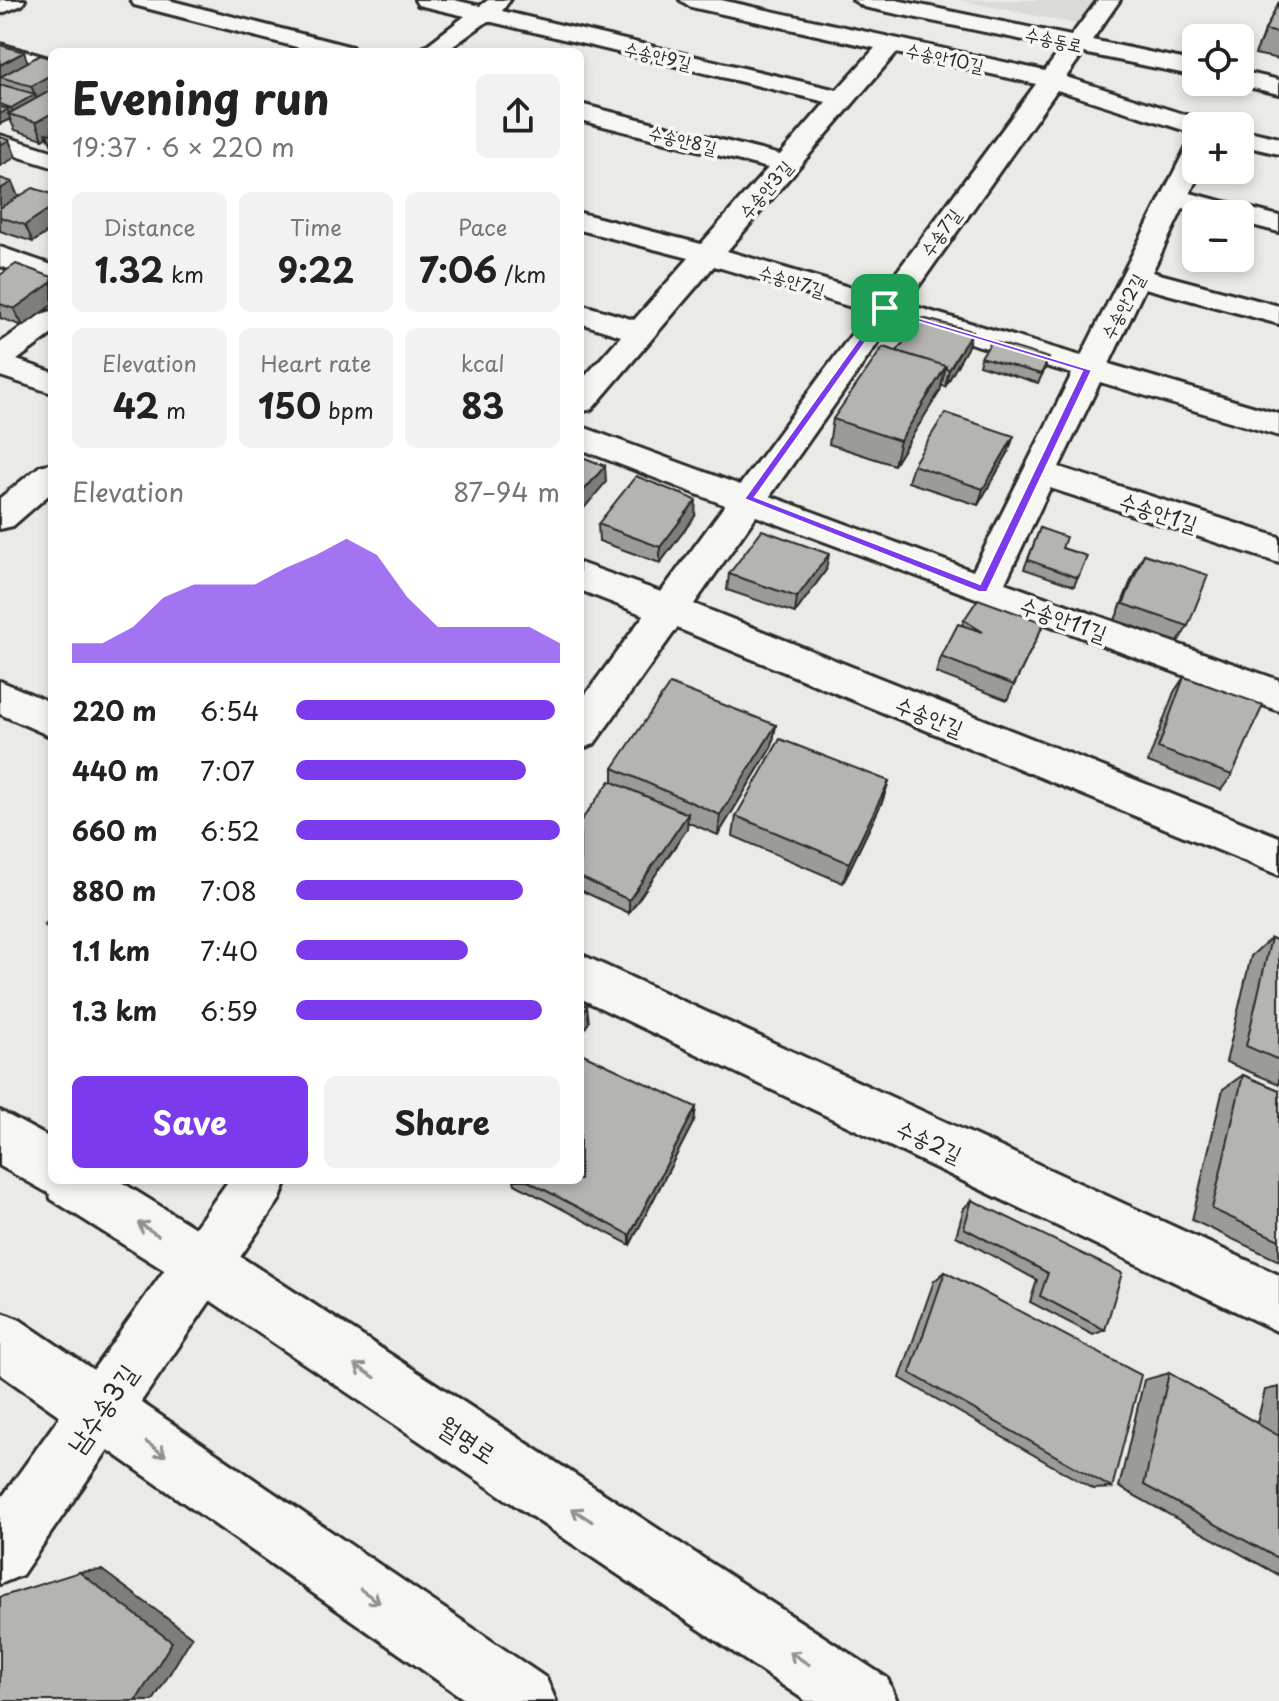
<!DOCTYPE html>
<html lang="en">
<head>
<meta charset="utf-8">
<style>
  body { margin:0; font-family:"Playpen Sans","Poor Story",sans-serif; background:#f2f2f2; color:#222; height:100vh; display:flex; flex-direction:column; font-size:30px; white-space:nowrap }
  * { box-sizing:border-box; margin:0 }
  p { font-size:26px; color:#767676 }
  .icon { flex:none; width:44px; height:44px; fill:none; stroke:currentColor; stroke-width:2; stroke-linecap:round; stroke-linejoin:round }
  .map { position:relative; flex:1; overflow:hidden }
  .side { position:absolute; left:48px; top:48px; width:536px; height:1136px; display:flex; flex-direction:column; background:#fff; border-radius:12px; box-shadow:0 4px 12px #0003 }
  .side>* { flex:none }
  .fabs { position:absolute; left:1182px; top:24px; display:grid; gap:16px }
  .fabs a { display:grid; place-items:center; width:72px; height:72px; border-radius:12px; background:#fff; box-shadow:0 4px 12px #0003; font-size:40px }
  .pin { position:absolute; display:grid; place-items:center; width:68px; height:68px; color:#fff; margin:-34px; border-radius:16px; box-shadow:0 4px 12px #0006 }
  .round { display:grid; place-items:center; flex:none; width:84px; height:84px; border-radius:12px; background:#f2f2f2 }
  .headline { display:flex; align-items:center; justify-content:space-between; height:136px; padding:0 24px }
  h1 { font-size:44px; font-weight:700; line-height:60px }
  .figures { display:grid; grid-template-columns:repeat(3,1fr); gap:12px; height:136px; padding:8px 24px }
  .figures div { display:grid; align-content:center; border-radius:12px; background:#f2f2f2; text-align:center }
  .figures b { font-size:34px; font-weight:700 }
  .figures small { font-size:22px; font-weight:400 }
  .figures p { font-size:22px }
  .chart { height:224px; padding:16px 24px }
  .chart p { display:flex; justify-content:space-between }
  .chart svg { width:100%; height:144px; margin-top:8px; fill:#7c3aed; opacity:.7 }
  .button { display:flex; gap:16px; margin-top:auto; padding:16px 24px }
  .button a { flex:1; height:92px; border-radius:12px; background:#7c3aed; color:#fff; font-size:32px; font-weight:700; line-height:92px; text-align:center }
  .button a+a { background:#f2f2f2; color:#222 }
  ul { padding:0 24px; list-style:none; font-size:26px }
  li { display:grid; grid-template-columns:128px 96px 1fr; align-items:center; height:60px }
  li i { height:20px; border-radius:10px; background:#7c3aed }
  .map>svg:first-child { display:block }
</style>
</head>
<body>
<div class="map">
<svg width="1279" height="1701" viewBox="0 0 1279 1701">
  <rect width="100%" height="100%" fill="#eaeae6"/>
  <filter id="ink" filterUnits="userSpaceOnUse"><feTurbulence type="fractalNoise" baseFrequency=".0125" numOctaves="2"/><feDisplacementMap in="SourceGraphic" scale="16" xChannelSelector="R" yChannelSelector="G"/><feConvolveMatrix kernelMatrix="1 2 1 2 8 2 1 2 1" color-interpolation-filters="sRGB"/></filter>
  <g filter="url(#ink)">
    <!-- built -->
    <path fill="#dadad6" d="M959,0H1109L1090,27Z"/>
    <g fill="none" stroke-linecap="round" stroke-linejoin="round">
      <defs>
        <path id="minor" d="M0,0H25L22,5L0,14Z
          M131,0H168L352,47L356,52H316L134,5Z
          M415,0H454L480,6L488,0H510L502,11L837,90L875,48L691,7L680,0H721L1045,71L1062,48L864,7L853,0H896L1071,36L1098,0H1120L1092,40L1196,62V76L1083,53L1066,77L1205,121L1209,126H1196V134L1057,90L906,304L1081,356L1187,146L1196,144V170H1201L1190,193L1279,216V232L1240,222V214H1206L1183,208L1152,272L1279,306V324L1145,288L1109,364L1279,414V436L1100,382L1059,467L1279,537V563L1050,488L1005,583L1279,680V711L756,516L694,604L1279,837V875L677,628L594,744L580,749V702L644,615L580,590V563L661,592L725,505L580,449V426L740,485L868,312L714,266L592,409L580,412V382L621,336L580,323V304L634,320L689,258L580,230V213L701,244L768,168L580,120V104L780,155L826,102L488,21L445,52H418L465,16L418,5ZM896,53L1036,84L879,296L727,251ZM894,320L1072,374L973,571L770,496Z
          M0,44L52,59V74L0,59Z
          M1240,71L1279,80V94L1231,83L1240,82Z
          M1240,129L1279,138V154L1240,145Z
          M0,135L52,151V167L0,151Z
          M0,247L52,265V284L0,266Z
          M52,311V334L17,360L52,372V393L0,376V343L41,314Z
          M52,463V492L13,526L0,529V498L40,466Z
          M0,681L52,703V737L0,714Z
          M580,954L1279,1275V1332L580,998Z
          M229,1180H287L280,1199L22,1575L0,1584V1500Z"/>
        <path id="tertiary" d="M0,1111L52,1139V1180H118L221,1244L887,1678L897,1701H806L183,1282L51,1199L50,1194L0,1166Z
          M0,1312L20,1320L546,1678L556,1701H467L0,1374Z"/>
      </defs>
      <!-- minor casing -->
      <use href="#minor" stroke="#2b2b2b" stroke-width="6"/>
      <!-- tertiary casing -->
      <use href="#tertiary" stroke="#2b2b2b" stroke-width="6"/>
      <!-- minor -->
      <use href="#minor" fill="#f6f6f2" fill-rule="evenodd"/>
      <!-- tertiary -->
      <use href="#tertiary" fill="#f6f6f2" fill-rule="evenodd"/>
    </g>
    <!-- wall -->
    <path fill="#9b9b98" stroke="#2b2b2b" stroke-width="2" d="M1279,2V59L1255,54L1265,30Z
      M0,45L28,62L52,59V146L48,136L43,139L15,130L10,119L0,124V87L3,85L0,86Z
      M0,178L19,197L52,194V229L33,242L0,231Z
      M0,275L52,277V305L23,326L0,318Z
      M972,331L967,348L945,387L941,385L940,391L894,465L829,444L833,419L897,351Z
      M981,357L1046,367L1038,383L979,365Z
      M1008,453L978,505L908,482L913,465Z
      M695,516L660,563L599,541L598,524Z
      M1040,528L1062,548L1087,556L1074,586L1024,569Z
      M1144,554L1188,626L1178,642L1115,620L1135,571Z
      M826,570L795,613L727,590L729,574Z
      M964,620L1044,623L1007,700L936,673L941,657L962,625Z
      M1184,677L1232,775L1221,790L1148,762L1174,692Z
      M776,725L772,746L718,835L687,822V829L629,913L580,890V822L613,782V768Z
      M889,781L882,802L843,883L733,836L736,816Z
      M1271,938L1279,941V1084L1226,1062L1251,956Z
      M1243,1075L1279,1090V1261L1192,1220L1223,1089Z
      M696,1107L694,1121L630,1245L515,1184L514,1180H580Z
      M972,1200L1105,1330L1093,1335L1030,1302L1037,1280L956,1236L964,1208Z
      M945,1272L1112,1488L1093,1489L900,1378L934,1281Z
      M1169,1373L1257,1423L1265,1390L1279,1387V1575L1119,1487L1144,1380Z"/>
    <!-- shaded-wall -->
    <path fill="#7e7e7c" stroke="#2b2b2b" stroke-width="2" d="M24,52L30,68L0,77V65Z
      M52,74V89L49,88L52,94L38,102L31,86Z
      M35,94L38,102L14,116L11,108Z
      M8,109L10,119L0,124V114Z
      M52,113V134L46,133L48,136L43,139L36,122Z
      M9,140L16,157L0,166V145Z
      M12,182L19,199L0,212V189Z
      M52,207V229L33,242L25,225Z
      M52,282V305L23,326L14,309Z
      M972,331L967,348L945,387L949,370Z
      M946,366L940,391L894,465L900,441Z
      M1014,436L1008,453L978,505L983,489Z
      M605,466L606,482L580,513V495Z
      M696,500L695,516L660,563V547Z
      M829,554L826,570L795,613L797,597Z
      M776,725L772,746L718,835L720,815Z
      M889,781L882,802L843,883L849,863Z
      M688,814L687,829L629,913V900Z
      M587,1006L589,1022L580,1037V1018Z
      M696,1107L694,1121L630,1245V1235Z
      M102,1570L192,1637L153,1701H136L79,1572Z"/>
    <!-- building -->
    <path fill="#b4b4b1" stroke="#2b2b2b" stroke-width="2" d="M1279,2V33L1265,30Z
      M0,45L24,52L0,65Z
      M40,55L52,59V74L31,86L0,77Z
      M3,85L35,94L11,108L0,104V87Z
      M48,92L52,93V113L36,122L8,114Z
      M0,107L8,109L0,114Z
      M0,137L9,140L0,145Z
      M0,178L12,182L0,189Z
      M33,188L52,194V207L25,225L0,217V208Z
      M16,264L52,277V282L14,309L0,304V275Z
      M922,318L972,331L949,370L945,368L946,366L897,351Z
      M992,341L1049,358L1041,374L981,357Z
      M883,347L946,366L900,441L833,419Z
      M945,413L1014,436L983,489L913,465Z
      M580,456L605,466L580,495Z
      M636,476L696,500L660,547L598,524Z
      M1040,528L1066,537L1062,548L1087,556L1078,578L1028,560Z
      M762,530L829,554L797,597L729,574Z
      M1144,554L1208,575L1188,626L1123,604Z
      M978,599L1044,623L1014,685L941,657L958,624L983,632L964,620Z
      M1184,677L1263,705L1232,775L1158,748Z
      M670,684L776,725L720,815L613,768Z
      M780,739L889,781L849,863L736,816Z
      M610,781L688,814L629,900L580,877V822Z
      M52,917V930L44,925Z
      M1271,938L1279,941V1060L1246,1046Z
      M580,1003L587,1006L580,1018Z
      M581,1053L696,1107L630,1235L526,1180H580V1055Z
      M1243,1075L1279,1090V1240L1212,1209Z
      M972,1200L1122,1273L1105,1330L1040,1296L1048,1273L964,1228Z
      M945,1272L1141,1375L1112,1488L910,1373Z
      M1169,1373L1279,1436V1559L1144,1485Z
      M79,1572L172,1642L136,1701H0V1597Z"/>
    <!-- one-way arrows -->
    <defs><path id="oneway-shaft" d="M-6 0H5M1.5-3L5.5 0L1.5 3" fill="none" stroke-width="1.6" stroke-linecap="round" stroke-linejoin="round" transform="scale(2)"/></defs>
    <g stroke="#90908e">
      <use href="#oneway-shaft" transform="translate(148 1229) rotate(-148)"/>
      <use href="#oneway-shaft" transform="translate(365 1371) rotate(-147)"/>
      <use href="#oneway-shaft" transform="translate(156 1449) rotate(35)"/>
      <use href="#oneway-shaft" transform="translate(582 1515) rotate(-147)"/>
      <use href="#oneway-shaft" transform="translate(370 1596) rotate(35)"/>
      <use href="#oneway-shaft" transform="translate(799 1658) rotate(-147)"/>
    </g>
  </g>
  <!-- route -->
  <path fill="#7c3aed" stroke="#fff" stroke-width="2" fill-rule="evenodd" d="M882,307L1092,370L987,592H979L744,499ZM887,312L1082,371L980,584L755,497Z"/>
  <g text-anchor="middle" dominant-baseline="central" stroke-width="7" stroke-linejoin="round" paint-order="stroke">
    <!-- far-street labels -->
    <g font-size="18" fill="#2b2b2b" stroke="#f6f6f2">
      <text transform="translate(1054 39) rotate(12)">수송동로</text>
      <text transform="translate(658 55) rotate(13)">수송안9길</text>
      <text transform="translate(945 57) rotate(12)">수송안10길</text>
      <text transform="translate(683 139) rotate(14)">수송안8길</text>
      <text transform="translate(765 189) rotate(-49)">수송안3길</text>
      <text transform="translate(940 232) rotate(-54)">수송7길</text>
      <text transform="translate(792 280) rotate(17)">수송안7길</text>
      <text transform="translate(1122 306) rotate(-62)">수송안2길</text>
    </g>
    <!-- street labels -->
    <g font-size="22" fill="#2b2b2b" stroke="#f6f6f2">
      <text transform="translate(1159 511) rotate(18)">수송안1길</text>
      <text transform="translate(1064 618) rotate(20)">수송안11길</text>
      <text transform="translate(930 715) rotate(22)">수송안길</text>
      <text transform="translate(930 1140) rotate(25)">수송2길</text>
    </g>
    <!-- near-street labels -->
    <g font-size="26" fill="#2b2b2b" stroke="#f6f6f2">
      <text transform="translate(101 1408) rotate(-55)">남수송3길</text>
      <text transform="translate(468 1439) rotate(33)">월명로</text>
    </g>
  </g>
</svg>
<div class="fabs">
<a><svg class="icon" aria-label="locate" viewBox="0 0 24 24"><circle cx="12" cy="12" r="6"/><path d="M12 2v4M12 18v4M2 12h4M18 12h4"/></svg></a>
<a>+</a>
<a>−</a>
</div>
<div class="pin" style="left:885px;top:308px;background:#1e9e55"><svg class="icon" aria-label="arrive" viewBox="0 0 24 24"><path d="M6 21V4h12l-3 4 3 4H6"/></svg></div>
<section class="side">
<div class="headline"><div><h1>Evening run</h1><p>19:37 · 6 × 220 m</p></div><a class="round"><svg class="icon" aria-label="share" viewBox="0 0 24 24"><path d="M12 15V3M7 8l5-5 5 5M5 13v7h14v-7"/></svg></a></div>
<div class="figures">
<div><p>Distance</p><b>1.32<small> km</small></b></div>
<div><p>Time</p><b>9:22</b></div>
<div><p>Pace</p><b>7:06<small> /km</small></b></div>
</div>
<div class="figures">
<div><p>Elevation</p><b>42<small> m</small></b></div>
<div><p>Heart rate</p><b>150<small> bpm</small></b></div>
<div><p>kcal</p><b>83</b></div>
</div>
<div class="chart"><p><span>Elevation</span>87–94 m</p>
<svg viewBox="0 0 160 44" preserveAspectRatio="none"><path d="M0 44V38L10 38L20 33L30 24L40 20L50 20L60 20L70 15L80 11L90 6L100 11L110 24L120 33L130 33L140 33L150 33L160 38V44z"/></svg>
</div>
<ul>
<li><b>220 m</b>6:54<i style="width:98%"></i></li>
<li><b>440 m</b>7:07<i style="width:87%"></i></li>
<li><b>660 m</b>6:52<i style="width:100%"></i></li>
<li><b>880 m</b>7:08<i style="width:86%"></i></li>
<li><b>1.1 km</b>7:40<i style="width:65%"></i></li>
<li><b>1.3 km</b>6:59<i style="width:93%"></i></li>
</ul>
<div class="button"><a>Save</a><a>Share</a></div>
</section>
</div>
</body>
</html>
